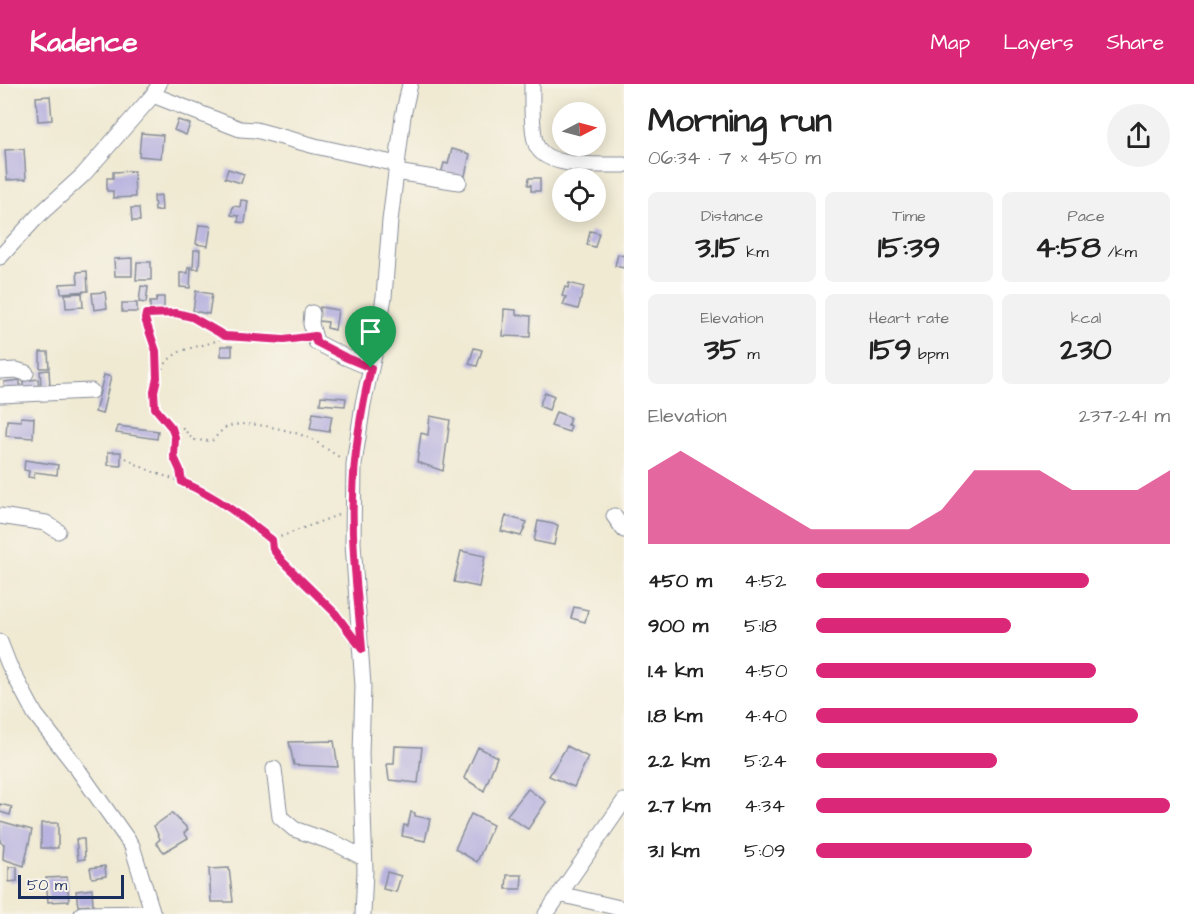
<!DOCTYPE html>
<html lang="en">
<head>
<meta charset="utf-8">
<style>
  body { margin:0; font-family:"Architects Daughter",sans-serif; background:#f2f2f2; color:#222; height:100vh; display:flex; flex-direction:column; font-size:22px; white-space:nowrap }
  * { box-sizing:border-box; margin:0 }
  p { font-size:20px; color:#767676 }
  .icon { flex:none; width:33px; height:33px; fill:none; stroke:currentColor; stroke-width:2; stroke-linecap:round; stroke-linejoin:round }
  .map { position:relative; flex:1; overflow:hidden }
  .drawer { display:flex; flex-direction:column; background:#fff; width:570px }
  .drawer>* { flex:none }
  .needle { width:39px; rotate:84deg }
  .fabs { position:absolute; left:552px; top:18px; display:grid; gap:12px }
  .fabs a { display:grid; place-items:center; width:54px; height:54px; border-radius:50%; background:#fff; box-shadow:0 3px 15px #0003; font-size:30px }
  .scale { position:absolute; left:18px; bottom:15px; width:106px; box-sizing:border-box; padding-left:6px; border:3px solid #1b2f5e; border-top:0; font-size:16px; line-height:21px; white-space:nowrap; color:#1b2f5e; -webkit-text-stroke:4px #f7f3e8; paint-order:stroke }
  .pin { position:absolute; display:grid; place-items:center; width:51px; height:51px; color:#fff; margin:-62px -26px; border-radius:50% 50% 50% 0; rotate:-45deg; box-shadow:0 0 6px #0007 }
  .pin .icon { rotate:45deg }
  .round { display:grid; place-items:center; flex:none; width:63px; height:63px; border-radius:32px; background:#f2f2f2 }
  .head { display:flex; align-items:center; justify-content:space-between; height:102px; padding:0 24px }
  h1 { font-size:33px; font-weight:800; line-height:45px }
  .metrics { display:grid; grid-template-columns:repeat(3,1fr); gap:9px; height:102px; padding:6px 24px }
  .metrics div { display:grid; align-content:center; border-radius:9px; background:#f2f2f2; text-align:center }
  .metrics b { font-size:30px; font-weight:800 }
  .metrics small { font-size:16px; font-weight:400 }
  .metrics p { font-size:16px }
  .chart { height:168px; padding:12px 24px }
  .chart p { display:flex; justify-content:space-between }
  .chart svg { width:100%; height:108px; margin-top:6px; fill:#db2777; opacity:.7 }
  ul { padding:0 24px; list-style:none; font-size:20px }
  li { display:grid; grid-template-columns:96px 72px 1fr; align-items:center; height:45px }
  li i { height:15px; border-radius:8px; background:#db2777 }
  header { display:flex; align-items:center; gap:36px; box-sizing:border-box; height:84px; padding:0 30px; background:#db2777; color:#fff }
  header strong { font-size:28px }
  nav { display:flex; gap:33px; margin-inline-start:auto; font-size:21px }
  main { display:flex; flex:1; min-height:0 }
  .map>svg:first-child { display:block }
</style>
</head>
<body>
<header>
<strong>Kadence</strong>
<nav><a>Map</a><a>Layers</a><a>Share</a></nav>
</header>
<main>
<div class="map">
<svg width="624" height="830" viewBox="0 0 624 830">
  <rect width="100%" height="100%" fill="#f7f3e8"/>
  <filter id="ink" filterUnits="userSpaceOnUse"><feTurbulence type="fractalNoise" baseFrequency=".0167" numOctaves="2"/><feDisplacementMap in="SourceGraphic" scale="12" xChannelSelector="R" yChannelSelector="G"/><feConvolveMatrix kernelMatrix="1 2 1 2 8 2 1 2 1" color-interpolation-filters="sRGB"/></filter>
  <filter id="wash" filterUnits="userSpaceOnUse"><feTurbulence type="fractalNoise" baseFrequency=".008" numOctaves="4" result="noise"/><feDisplacementMap in="SourceGraphic" scale="24" xChannelSelector="R" yChannelSelector="G"/><feGaussianBlur stdDeviation="1.35" result="paint"/><feColorMatrix in="noise" values="0 0 0 0 0 0 0 0 0 0 0 0 0 0 0 0 0 1.4 0 .05"/><feComposite in="paint" operator="in"/></filter>
  <g filter="url(#wash)">
    <rect width="100%" height="100%" fill="#f0ead3"/>
    <g id="blocks">
      <!-- building -->
      <path fill="#b9b4df" d="M50,12L52,36L38,37L36,13Z
        M178,36L190,40L186,51L174,46Z
        M141,49L163,51L161,74L139,72Z
        M24,65L26,95L7,96L5,66Z
        M452,65L470,70L464,96L441,90L444,79L448,80Z
        M228,85L244,90L241,99L225,94Z
        M134,87L135,113L113,114V107H107V94H113V88Z
        M529,94H540V107H531V101H528Z
        M161,111L162,126L155,127L154,112Z
        M241,116L248,117L245,139L238,138L239,132L231,131L233,122L240,123Z
        M131,124H139L140,137H132Z
        M199,141L211,142L208,162L196,160Z
        M590,147L599,149L595,163L587,161Z
        M194,166H200L199,185H193Z
        M618,170L624,172V184L615,182Z
        M132,174V192H115L114,175Z
        M137,178H151V196H136Z
        M188,183H191L190,204L180,203V189H188Z
        M87,187L88,207L61,209L60,200L78,199L77,188Z
        M569,199L584,203L578,225L563,221L566,213L562,212L565,203L568,204Z
        M141,202L148,203L146,219L139,218Z
        M196,207L212,210L209,230L193,227Z
        M105,208L107,224L94,226L92,209Z
        M82,209L83,223L66,224L65,210Z
        M157,213H164V225H150V218H156Z
        M122,219H137V228H122Z
        M320,223L338,226L335,246L327,244L328,238L318,237Z
        M504,225L516,226V231L531,232L530,253L503,252Z
        M221,262H232V272H221Z
        M474,264L482,266L477,282L469,280Z
        M40,268H48L49,284H40Z
        M49,286L50,302H41L40,287Z
        M104,291L111,293L102,330L95,328Z
        M38,295L39,304L23,306V297Z
        M20,296V305L5,307L4,298Z
        M545,308L554,312L549,326L539,322Z
        M321,312L346,314L345,322L320,320Z
        M556,328L570,333L568,341L571,342L569,348L551,342Z
        M313,329L332,332L329,348L310,345Z
        M430,332L450,336L443,387L417,378L421,349L428,351Z
        M21,333L34,334L33,354L6,352L7,336L21,337Z
        M118,342L158,347L157,355L116,349Z
        M108,368H121V382L108,381Z
        M25,376L58,381L57,391L35,388L34,394L28,393L29,387L24,386Z
        M506,432L527,438L521,452L501,447Z
        M538,437L558,441L554,461L534,457Z
        M461,467L485,472L479,503L454,498Z
        M574,523L588,526L585,538L571,534Z
        M334,657L338,683L294,681L289,658Z
        M395,662L422,663L418,699L389,696L387,680H394Z
        M567,662L588,673L574,703L549,692Z
        M478,663L497,673L484,707L464,694Z
        M528,705L546,718L528,745L507,731Z
        M0,720L12,723L10,731L0,728Z
        M411,728L415,729V732L430,735L425,757L402,752L404,741L408,742Z
        M172,729L188,745L184,749L188,754L164,768L156,759L160,755L154,742Z
        M471,730L493,741L477,778L455,765Z
        M0,737L32,746L24,782L3,775L4,760L0,758Z
        M41,739H58V764H41Z
        M76,755H84L85,775L78,776Z
        M105,782L106,792L92,794L90,784Z
        M9,783H17V797L9,798Z
        M229,784L233,818H211L209,785Z
        M387,788L401,792L396,808L383,805Z
        M507,791H522L521,805H506Z
        M67,793L69,817L48,818L46,794Z
        M92,805L93,821L78,822L76,807Z"/>
    </g>
  </g>
  <g filter="url(#ink)">
    <use href="#blocks" fill-opacity="0" stroke="#868c98" stroke-width="1.5"/>
    <g fill="none" stroke-linecap="round" stroke-linejoin="round">
      <defs>
        <path id="minor" d="M532,0C532,18 531,39 535,57C541,86 601,80 624,81
          M153,11L240,45L256,46L315,62L397,80
          M396,88L459,98
          M0,173L38,132L83,91L153,11L159,0
          M312,229L311,240L316,258L345,273L371,284
          M0,287L16,286L26,289
          M0,311L91,307
          M0,432L46,439L58,447
          M614,432L624,446
          M0,558L9,581L35,630L74,680L132,762L153,830
          M274,685L280,733L294,745L337,760L364,774
          M559,810L624,825
          M82,830L153,829
          M363,830L365,786L361,670L363,602L353,459L354,380L363,320L374,271L384,213L390,137L403,32L410,0
          M546,830L624,717"/>
      </defs>
      <!-- minor casing -->
      <use href="#minor" stroke="#868c98" stroke-width="17"/>
      <!-- path -->
      <path stroke="#868c98" stroke-width="2" stroke-dasharray="1.5 4.5" stroke-linecap="butt" d="M225,252L284,256L300,254
        M157,294L156,267L145,235L146,230L176,229L192,233L225,252C209,263 188,261 173,272C160,282 150,307 155,323C157,330 167,338 173,344H183L193,356L212,357C217,352 222,344 230,342C249,336 291,346 309,354C320,359 330,368 341,374
        M173,344C175,354 172,365 175,374C177,383 181,390 182,398
        M126,374C148,389 175,394 199,405C226,417 249,439 272,456
        M338,431L272,456L273,466L282,477L335,529L344,541"/>
      <!-- minor -->
      <use href="#minor" stroke="#fff" stroke-width="15"/>
    </g>
  </g>
  <g fill="none" stroke-linecap="round" stroke-linejoin="round" filter="url(#ink)">
    <defs>
      <path id="route" d="M176,229L192,233L225,252L284,256L315,252L316,258L345,273L371,284C361,326 354,368 353,412C351,463 358,514 362,565L335,529L282,477L273,465L272,456C244,434 216,412 182,398L180,386L174,373L175,354L172,344L155,324L154,307L157,294L156,267L145,235L146,230Z"/>
    </defs>
    <!-- route casing -->
    <use href="#route" stroke="#fff" stroke-width="12"/>
    <!-- route -->
    <use href="#route" stroke="#db2777" stroke-width="8"/>
  </g>
</svg>
<div class="fabs">
<a><svg class="needle" viewBox="-14 -14 28 28"><path d="M0-13l5 13h-10z" fill="#e53935"/><path d="M0 13l5-13h-10z" fill="#767676"/></svg></a>
<a><svg class="icon" aria-label="locate" viewBox="0 0 24 24"><circle cx="12" cy="12" r="6"/><path d="M12 2v4M12 18v4M2 12h4M18 12h4"/></svg></a>
</div>
<div class="scale">50 m</div>
<div class="pin" style="left:371px;top:284px;background:#1e9e55"><svg class="icon" aria-label="arrive" viewBox="0 0 24 24"><path d="M6 21V4h12l-3 4 3 4H6"/></svg></div>
</div>
<section class="drawer">
<div class="head"><div><h1>Morning run</h1><p>06:34 · 7 × 450 m</p></div><a class="round"><svg class="icon" aria-label="share" viewBox="0 0 24 24"><path d="M12 15V3M7 8l5-5 5 5M5 13v7h14v-7"/></svg></a></div>
<div class="metrics">
<div><p>Distance</p><b>3.15<small> km</small></b></div>
<div><p>Time</p><b>15:39</b></div>
<div><p>Pace</p><b>4:58<small> /km</small></b></div>
</div>
<div class="metrics">
<div><p>Elevation</p><b>35<small> m</small></b></div>
<div><p>Heart rate</p><b>159<small> bpm</small></b></div>
<div><p>kcal</p><b>230</b></div>
</div>
<div class="chart"><p><span>Elevation</span>237–241 m</p>
<svg viewBox="0 0 160 44" preserveAspectRatio="none"><path d="M0 44V14L10 6L20 14L30 22L40 30L50 38L60 38L70 38L80 38L90 30L100 14L110 14L120 14L130 22L140 22L150 22L160 14V44z"/></svg>
</div>
<ul>
<li><b>450 m</b>4:52<i style="width:77%"></i></li>
<li><b>900 m</b>5:18<i style="width:55%"></i></li>
<li><b>1.4 km</b>4:50<i style="width:79%"></i></li>
<li><b>1.8 km</b>4:40<i style="width:91%"></i></li>
<li><b>2.2 km</b>5:24<i style="width:51%"></i></li>
<li><b>2.7 km</b>4:34<i style="width:100%"></i></li>
<li><b>3.1 km</b>5:09<i style="width:61%"></i></li>
</ul>
</section>
</main>
</body>
</html>
